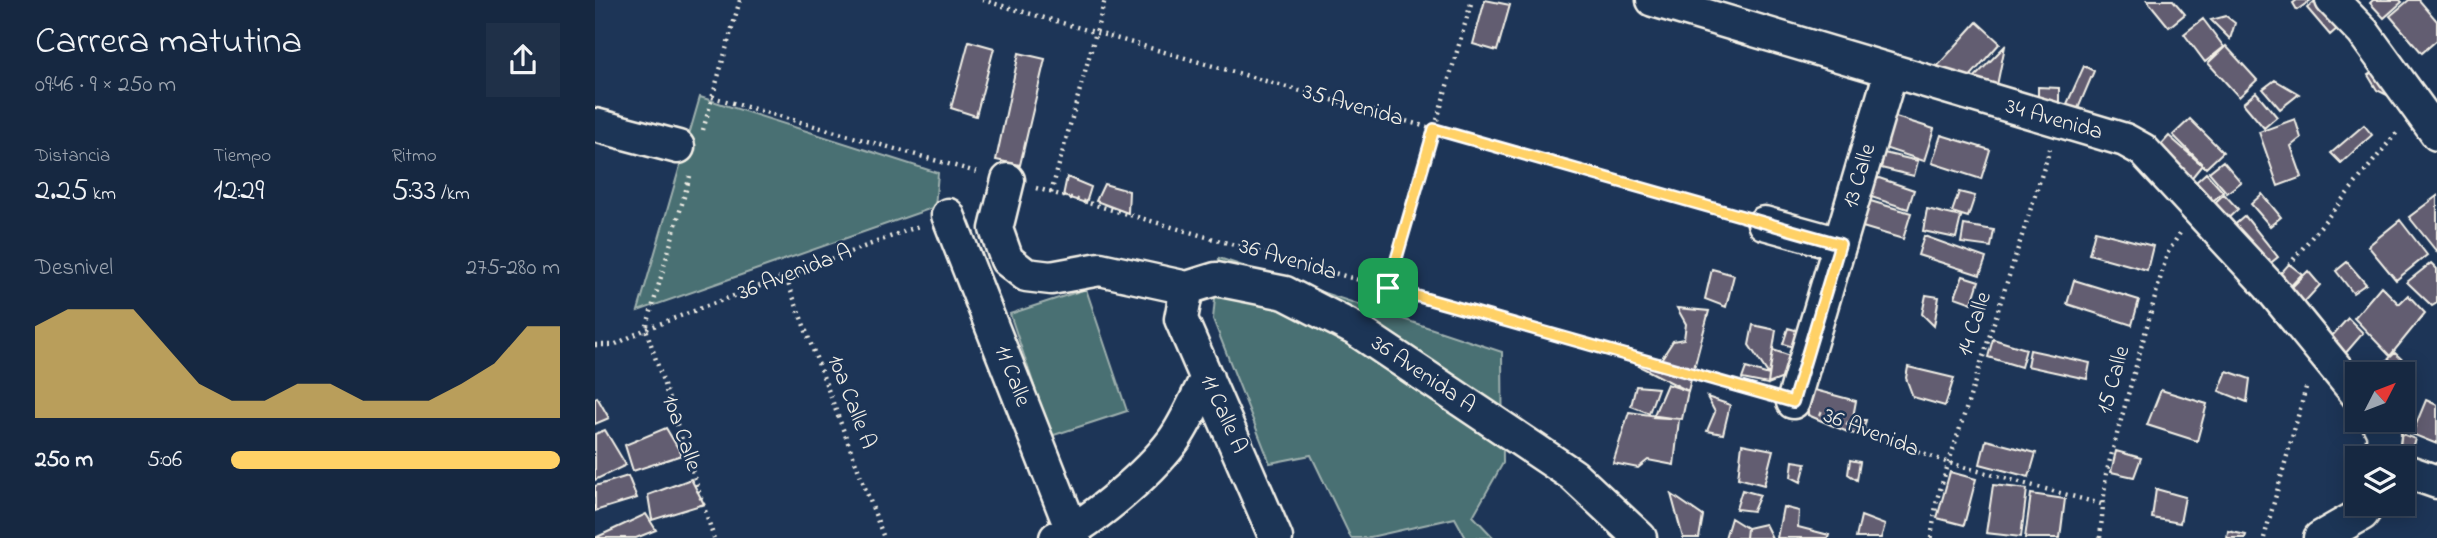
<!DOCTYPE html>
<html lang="es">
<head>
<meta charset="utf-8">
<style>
  body { margin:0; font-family:"Indie Flower",sans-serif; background:#1f3048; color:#f1f3f6; height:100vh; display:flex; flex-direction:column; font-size:26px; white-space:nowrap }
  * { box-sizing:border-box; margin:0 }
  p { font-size:23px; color:#9ea6b1 }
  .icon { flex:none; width:38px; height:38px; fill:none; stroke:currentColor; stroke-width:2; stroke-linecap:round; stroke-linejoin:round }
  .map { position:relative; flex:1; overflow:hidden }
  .side { display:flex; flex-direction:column; background:#162841; width:595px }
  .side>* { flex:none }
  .needle { width:46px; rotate:48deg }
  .controls { position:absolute; left:1750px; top:362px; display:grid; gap:14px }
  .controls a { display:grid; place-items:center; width:70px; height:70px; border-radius:0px; background:#162841; box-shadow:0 4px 18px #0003,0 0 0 2px #35445a; font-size:35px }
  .pin { position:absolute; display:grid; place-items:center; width:60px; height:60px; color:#fff; margin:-30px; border-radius:14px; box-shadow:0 4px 10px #0006 }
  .round { display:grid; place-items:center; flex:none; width:74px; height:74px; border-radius:0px; background:#1f3048 }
  .headline { display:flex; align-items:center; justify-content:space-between; height:119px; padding:0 35px }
  h1 { font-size:38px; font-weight:600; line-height:52px }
  .stats { display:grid; grid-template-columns:repeat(3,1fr); gap:10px; height:119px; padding:7px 35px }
  .stats div { display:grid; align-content:center }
  .stats b { font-size:30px; font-weight:600 }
  .stats small { font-size:19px; font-weight:400 }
  .stats p { font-size:19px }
  .chart { height:196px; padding:14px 35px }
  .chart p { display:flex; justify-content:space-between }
  .chart svg { width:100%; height:126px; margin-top:7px; fill:#ffd166; opacity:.7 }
  ul { padding:0 35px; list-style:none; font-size:23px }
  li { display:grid; grid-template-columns:112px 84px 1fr; align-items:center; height:52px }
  li i { height:18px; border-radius:9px; background:#ffd166 }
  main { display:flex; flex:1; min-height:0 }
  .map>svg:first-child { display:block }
</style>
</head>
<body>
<main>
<section class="side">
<div class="headline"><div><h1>Carrera matutina</h1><p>09:46 · 9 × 250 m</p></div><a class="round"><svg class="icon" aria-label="share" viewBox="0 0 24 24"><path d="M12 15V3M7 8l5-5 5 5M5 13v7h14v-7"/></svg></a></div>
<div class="stats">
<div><p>Distancia</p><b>2.25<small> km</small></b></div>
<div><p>Tiempo</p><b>12:29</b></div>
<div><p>Ritmo</p><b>5:33<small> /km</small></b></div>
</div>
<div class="chart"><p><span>Desnivel</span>275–280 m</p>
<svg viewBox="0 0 160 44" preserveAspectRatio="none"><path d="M0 44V12L10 6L20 6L30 6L40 19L50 32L60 38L70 38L80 32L90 32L100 38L110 38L120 38L130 32L140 25L150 12L160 12V44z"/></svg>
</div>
<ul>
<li><b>250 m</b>5:06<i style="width:100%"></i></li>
</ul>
</section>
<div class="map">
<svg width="1842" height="538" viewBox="0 0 1842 538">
  <rect width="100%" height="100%" fill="#1d3557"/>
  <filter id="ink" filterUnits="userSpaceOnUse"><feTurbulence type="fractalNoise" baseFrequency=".0143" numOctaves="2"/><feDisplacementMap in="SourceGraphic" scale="14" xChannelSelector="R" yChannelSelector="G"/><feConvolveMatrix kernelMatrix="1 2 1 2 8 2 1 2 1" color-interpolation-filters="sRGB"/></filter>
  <g filter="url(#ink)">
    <!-- green -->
    <path fill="#486f73" stroke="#9eb0ae" stroke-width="2" d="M105,97L343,173L340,207L43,311Z
      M624,258L907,352L908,463L878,516L899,538H871L860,518L771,538H756L716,455L675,463L618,319Z
      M491,289L532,411L456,436L415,314Z"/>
    <!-- building -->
    <path fill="#625d71" stroke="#f4f1e8" stroke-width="2" d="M890,0L915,5L902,51L878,44Z
      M1552,0H1578L1590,14L1574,27Z
      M1702,0H1716L1702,10L1698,3Z
      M1721,0H1733L1752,20L1735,35L1712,8Z
      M1778,0H1805L1807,2L1789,18L1775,3Z
      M1814,0H1824L1842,21V40L1827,53L1795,16Z
      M1631,16L1640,23L1635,39L1616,20Z
      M1608,19L1629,47L1610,62L1589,34Z
      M1382,22L1405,43L1372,80L1338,71Z
      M374,41L399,48L381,116L356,108Z
      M1410,46L1400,95L1368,89Z
      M1631,46L1662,80L1644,97L1613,63Z
      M424,53L450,59L425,165L401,160Z
      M1489,66L1499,71L1482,111L1471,106Z
      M1785,67L1808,103L1782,90L1773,75Z
      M1680,80L1704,94L1685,109L1668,89Z
      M1443,87L1464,88V112H1443Z
      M1661,92L1682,117L1669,128L1648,103Z
      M1291,114L1339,129L1329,161L1277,144Z
      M1595,119L1628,152L1611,168L1578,135Z
      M1700,119L1706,138L1696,146L1707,177L1683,186L1664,132Z
      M1769,125L1777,135L1746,163L1736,153Z
      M1346,135L1395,150L1386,179L1337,163Z
      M1574,136L1607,165L1590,186L1556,156Z
      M1289,153L1323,161L1319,176L1286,168Z
      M1628,161L1646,182L1632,193L1614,172Z
      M1611,173L1628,192L1608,210L1591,191Z
      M472,177L496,187L491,203L468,196Z
      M1284,178L1319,190L1313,209L1264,193Z
      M509,184L534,191L533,213L501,201Z
      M1364,192L1380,196L1373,217L1357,212Z
      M1629,194L1643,209L1626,225L1612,210Z
      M1667,194L1686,217L1675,226L1656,204Z
      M1842,196V252L1814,217Z
      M1262,197L1316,213L1308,239L1254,223Z
      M1332,209L1366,217L1361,238L1328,231Z
      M1650,216L1683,257L1666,271L1630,233Z
      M1805,220L1832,255L1801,280L1773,246Z
      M1369,225L1399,230L1396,247L1366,243Z
      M1500,231L1558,246L1552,270L1494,254Z
      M1329,236L1391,258L1385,275L1323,255Z
      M1752,262L1771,284L1758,293L1741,271Z
      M1836,263L1842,269V303L1837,306L1812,282Z
      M1694,264L1707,274L1689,293L1677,283Z
      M1117,269L1139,275L1131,307L1110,299Z
      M1713,271L1725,285L1703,309L1688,296Z
      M1368,276L1384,281L1377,303L1360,297Z
      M1479,280L1544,300L1537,325L1472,304Z
      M1786,286L1804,304L1813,295L1830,313L1795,356L1759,318Z
      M1331,295L1344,297L1339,326L1327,314Z
      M1082,308L1114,311L1093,391L1044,366L1048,360L1063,364L1078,341L1089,339L1091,324Z
      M1753,318L1768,333L1743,362L1728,346Z
      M1158,325L1181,330L1174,375L1154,345Z
      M1193,328L1207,332L1202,348L1188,344Z
      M1398,339L1431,349L1426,367L1393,357Z
      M1178,350L1225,366L1216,389L1188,378L1173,384Z
      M1435,350L1495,363L1492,379L1432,366Z
      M1800,353L1814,366L1805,374H1777Z
      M1313,367L1359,378L1350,406L1318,397L1311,378Z
      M1151,368L1174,375L1173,384L1147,379Z
      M1632,371L1655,379L1652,402L1624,391Z
      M1808,382L1818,392L1808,404Z
      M1072,384L1093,391L1087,419L1058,417Z
      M1041,386L1063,388L1054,413L1036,406Z
      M1216,389L1261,401L1255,433L1213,415Z
      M1566,390L1612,404L1602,441L1552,425Z
      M2,397L14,418L0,424V398Z
      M1112,397L1135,405L1128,434L1112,431L1120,412Z
      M1831,400L1842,405V444L1817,434Z
      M1034,412L1084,419L1079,465L1053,460L1043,468L1018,463Z
      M1262,420H1271L1267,435L1255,433Z
      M71,428L87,455L38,471L30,445Z
      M10,430L31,465L0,480V434Z
      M1797,430L1820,439L1812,462L1788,452Z
      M1391,440L1441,453L1434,477L1385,464Z
      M1147,444L1178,450L1169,485L1143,478Z
      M1521,451L1546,458L1539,477L1516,472Z
      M1255,460L1265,462L1262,480L1253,474Z
      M1198,461L1211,463L1206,482L1196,477Z
      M1355,472L1381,479L1369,525L1342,518Z
      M33,476L42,498L0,511V486Z
      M96,479L109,504L57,520L53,495Z
      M1398,485L1432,489L1426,537L1391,533Z
      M1561,489L1590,497L1585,523L1557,518Z
      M1147,490L1165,495L1158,511L1141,509Z
      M1076,494L1108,516L1104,538H1088Z
      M1436,494L1470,499L1465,538H1430Z
      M1188,507L1204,511L1203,527L1234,535L1233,538H1182Z
      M51,514L61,530L41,538H0Z
      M1266,516L1290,525L1286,538H1261Z
      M1136,518L1152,528L1151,538H1130Z
      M1170,524L1177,538H1151L1152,528Z
      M1633,531L1651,535L1650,538H1632Z"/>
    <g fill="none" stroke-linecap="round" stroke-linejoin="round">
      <defs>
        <path id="minor" d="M1058,0L1530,140L1548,150L1674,286L1762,394
          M1737,0L1768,32L1842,134
          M0,125L83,147
          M413,180L401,229L412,260L431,275L456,278L505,269L592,288L621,279L690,293L760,329L978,475L1045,538
          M353,215L480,538
          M1169,223L1245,244
          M592,288L586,319L681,538
          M1198,402L1296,71
          M1782,420L1789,434L1786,458
          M1808,470L1842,482
          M461,538C497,523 555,472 578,441C592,422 601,398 612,378
          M1725,538L1767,514L1774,504"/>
      </defs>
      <!-- minor casing -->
      <use href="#minor" stroke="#f4f1e8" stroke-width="37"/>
      <!-- path -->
      <path stroke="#f4f1e8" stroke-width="4.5" stroke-dasharray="2 5" stroke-linecap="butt" d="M387,0L1140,215
        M117,97L385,173
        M108,130L145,0
        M95,176L51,329L119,538
        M441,188L678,256
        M456,193L510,0
        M707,264L1170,394
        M1694,265L1803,131
        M191,278L289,538
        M793,288L877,0
        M0,345H19L51,329L324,226
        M1225,413L1354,463L1506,504
        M1336,538L1342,499L1455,149
        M1505,538L1511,474L1572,254L1585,233
        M1669,538L1712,384"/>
      <!-- minor -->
      <use href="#minor" stroke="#1d3557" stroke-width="32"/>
    </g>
  </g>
  <g fill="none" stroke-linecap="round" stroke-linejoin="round" filter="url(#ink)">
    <defs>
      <path id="route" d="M839,129L1245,244L1198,402L793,288Z"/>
    </defs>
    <!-- route casing -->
    <use href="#route" stroke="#fff" stroke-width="14"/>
    <!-- route -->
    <use href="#route" stroke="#ffd166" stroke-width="9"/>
  </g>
  <g text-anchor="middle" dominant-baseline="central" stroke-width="5" stroke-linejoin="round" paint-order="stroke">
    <!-- street labels -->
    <g font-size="23" fill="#f4f1e8" stroke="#1d3557">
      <text transform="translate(758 106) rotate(16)">35 Avenida</text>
      <text transform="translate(1459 120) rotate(16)">34 Avenida</text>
      <text transform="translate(1265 176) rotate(-73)">13 Calle</text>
      <text transform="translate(693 260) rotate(16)">36 Avenida</text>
      <text transform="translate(200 273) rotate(-21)">36 Avenida A</text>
      <text transform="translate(1380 324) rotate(-72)">14 Calle</text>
      <text transform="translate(828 375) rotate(34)">36 Avenida A</text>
      <text transform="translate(417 376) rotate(69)">11 Calle</text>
      <text transform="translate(1519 380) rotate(-74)">15 Calle</text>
      <text transform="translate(256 402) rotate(69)">10a Calle A</text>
      <text transform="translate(628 414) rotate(66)">11 Calle A</text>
      <text transform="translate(86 433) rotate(71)">10a Calle</text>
      <text transform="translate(1276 433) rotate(21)">36 Avenida</text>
    </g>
  </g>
</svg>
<div class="controls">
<a><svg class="needle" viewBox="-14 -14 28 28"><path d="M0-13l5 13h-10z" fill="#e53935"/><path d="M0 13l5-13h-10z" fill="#9ea6b1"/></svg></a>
<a><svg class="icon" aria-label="layers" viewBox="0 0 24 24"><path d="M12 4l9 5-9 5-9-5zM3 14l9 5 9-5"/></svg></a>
</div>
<div class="pin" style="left:793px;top:288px;background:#1e9e55"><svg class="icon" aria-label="arrive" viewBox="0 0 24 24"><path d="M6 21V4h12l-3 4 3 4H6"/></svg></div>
</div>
</main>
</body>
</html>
